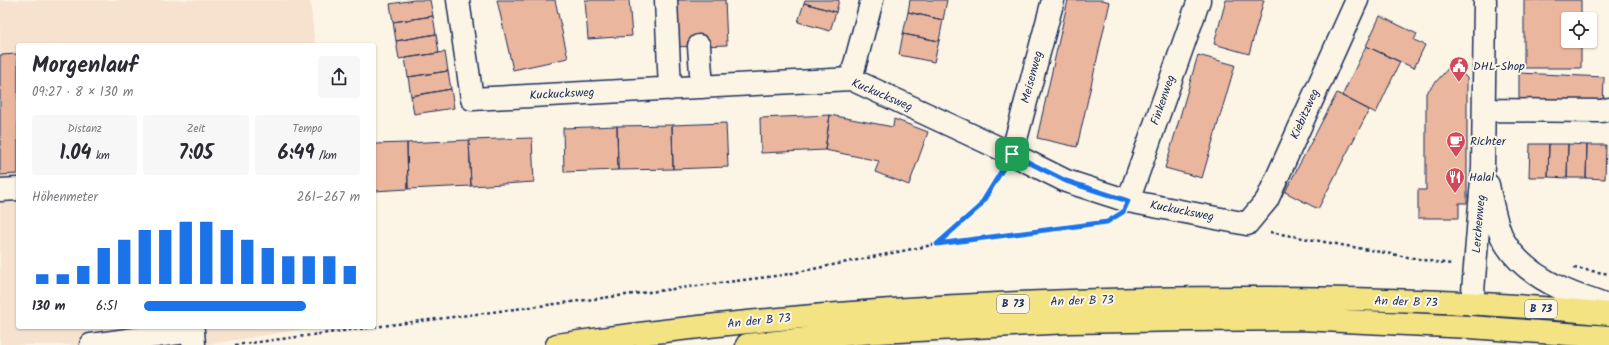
<!DOCTYPE html>
<html lang="de">
<head>
<meta charset="utf-8">
<style>
  body { margin:0; font-family:Kalam,sans-serif; background:#f7f7f7; color:#2b2b33; height:100vh; display:flex; flex-direction:column; font-size:15px; white-space:nowrap }
  * { box-sizing:border-box; margin:0 }
  p { font-size:13px; color:#7c7c81 }
  .icon { flex:none; width:22px; height:22px; fill:none; stroke:currentColor; stroke-width:2; stroke-linecap:round; stroke-linejoin:round }
  .map { position:relative; flex:1; overflow:hidden }
  .drawer { position:absolute; left:16px; top:43px; width:360px; height:286px; display:flex; flex-direction:column; background:#fff; border-radius:4px; box-shadow:0 1px 3px #0004 }
  .drawer>* { flex:none }
  .buttons { position:absolute; left:1561px; top:12px; display:grid; gap:8px }
  .buttons a { display:grid; place-items:center; width:36px; height:36px; border-radius:4px; background:#fff; box-shadow:0 1px 3px #0004; font-size:20px }
  .pin { position:absolute; display:grid; place-items:center; width:34px; height:34px; color:#fff; margin:-17px; border-radius:8px; box-shadow:0 2px 6px #0006 }
  .round { display:grid; place-items:center; flex:none; width:42px; height:42px; border-radius:4px; background:#f7f7f7 }
  .summary { display:flex; align-items:center; justify-content:space-between; height:68px; padding:0 16px }
  h1 { font-size:22px; font-weight:700; line-height:30px }
  .stats { display:grid; grid-template-columns:repeat(3,1fr); gap:6px; height:68px; padding:4px 16px }
  .stats div { display:grid; align-content:center; border-radius:4px; background:#f7f7f7; text-align:center }
  .stats b { font-size:20px; font-weight:700 }
  .stats small { font-size:11px; font-weight:400 }
  .stats p { font-size:11px }
  .chart { height:112px; padding:8px 16px }
  .chart p { display:flex; justify-content:space-between }
  .chart svg { width:100%; height:72px; margin-top:4px; stroke:#1a73e8; stroke-width:6 }
  ul { padding:0 16px; list-style:none; font-size:13px }
  li { display:grid; grid-template-columns:64px 48px 1fr; align-items:center; height:30px }
  li i { height:10px; border-radius:5px; background:#1a73e8 }
  .map>svg:first-child { display:block }
</style>
</head>
<body>
<div class="map">
<svg width="1609" height="345" viewBox="0 0 1609 345">
  <rect width="100%" height="100%" fill="#fcf5e5"/>
  <filter id="ink" filterUnits="userSpaceOnUse"><feTurbulence type="fractalNoise" baseFrequency=".025" numOctaves="2"/><feDisplacementMap in="SourceGraphic" scale="8" xChannelSelector="R" yChannelSelector="G"/><feConvolveMatrix kernelMatrix="1 2 1 2 8 2 1 2 1" color-interpolation-filters="sRGB"/></filter>
  <g filter="url(#ink)">
    <!-- built -->
    <path fill="#f7e2cf" d="M0,0H310L315,45H18V327L311,328L204,345H0Z"/>
    <!-- building -->
    <path fill="#eab69d" stroke="#1b2f5e" d="M414,0H430L433,16L393,22L390,4Z
      M497,0H555L568,58L513,70Z
      M585,0H629L632,36L588,39Z
      M671,0H725L727,45L673,47Z
      M805,0H839L836,12L804,3Z
      M910,0H947L943,20L908,12Z
      M1068,0H1102L1110,2L1077,147L1037,138Z
      M1226,0H1264L1249,54L1214,44Z
      M1524,0H1581V19H1568V41H1581V68H1524Z
      M804,3L836,12L830,31L798,22Z
      M908,12L943,20L939,41L903,34Z
      M433,16L436,34L396,41L393,22Z
      M1380,16L1417,34L1414,40L1425,45L1414,68L1366,46Z
      M436,34L439,53L399,59L396,41Z
      M903,34L939,41L934,62L899,55Z
      M1366,46L1400,62L1376,113L1342,96Z
      M445,52L448,71L408,77L405,58Z
      M18,54V174L0,175V55Z
      M1198,55L1235,65L1202,178L1165,168Z
      M1452,64L1467,78V203H1459V218H1418V190H1426V93Z
      M448,71L451,89L411,96L408,77Z
      M1519,73L1604,77L1603,107L1519,105Z
      M451,89L454,108L414,114L411,96Z
      M1337,93L1369,110L1318,209L1285,192Z
      M830,115L825,150L761,153L760,118Z
      M830,115L893,127L894,119L928,132L909,185L875,172L879,161L825,150Z
      M726,123L728,167L673,169L672,125Z
      M672,125L673,169L618,170L617,126Z
      M617,126L618,170L564,172L563,128Z
      M532,138L534,182L471,186L469,140Z
      M469,140L471,186L408,189L407,143Z
      M407,143L408,189L374,191V144Z
      M1530,144H1549L1548,177H1529Z
      M1549,144H1568L1567,178L1548,177Z
      M1568,144L1587,145L1586,178H1567Z
      M1587,145H1606L1605,179L1586,178Z"/>
    <g fill="none" stroke-linecap="round" stroke-linejoin="round">
      <defs>
        <path id="minor" d="M458,0L472,99L851,79L1012,154L1066,181L1128,201L1247,224L1267,200L1357,0
          M666,0L670,89
          M699,46L702,87
          M851,79L872,0
          M1484,110L1602,111L1609,109
          M1012,154L1053,0
          M1488,185C1491,200 1497,229 1504,241C1516,262 1539,278 1560,288C1576,296 1593,300 1609,307
          M0,190L18,189
          M1128,201L1199,0
          M1472,304L1483,167L1485,0
          M91,345L193,331L194,345"/>
        <path id="major" d="M557,345C751,317 947,303 1143,299C1298,296 1455,298 1609,314
          M747,345L861,333L1069,322L1191,320L1301,319L1470,327L1609,337"/>
      </defs>
      <!-- minor casing -->
      <use href="#minor" stroke="#1b2f5e" stroke-width="25"/>
      <!-- major casing -->
      <use href="#major" stroke="#1b2f5e" stroke-width="25"/>
      <!-- path -->
      <path stroke="#1b2f5e" stroke-width="2.5" stroke-dasharray="3 3" stroke-linecap="butt" d="M1270,232L1435,262L1452,264
        M938,244L980,206L1000,173
        M1574,268L1609,274
        M374,327L783,275L937,244L1107,222L1111,219
        M235,345L374,327"/>
      <!-- minor -->
      <use href="#minor" stroke="#fcf5e5" stroke-width="22"/>
      <!-- major -->
      <use href="#major" stroke="#f4e382" stroke-width="22"/>
    </g>
  </g>
  <g fill="none" stroke-linecap="round" stroke-linejoin="round" filter="url(#ink)">
    <defs>
      <path id="route" d="M1012,154L1066,181L1128,201L1123,212L1107,222L937,244L980,206Z"/>
    </defs>
    <!-- route casing -->
    <use href="#route" stroke="#fff" stroke-width="8"/>
    <!-- route -->
    <use href="#route" stroke="#1a73e8" stroke-width="5"/>
  </g>
  <!-- icons -->
  <defs>
    <symbol id="civic-pin" viewBox="-11 -11 22 30"><path d="M0 17L-7.5 6A9.5 9.5 0 1 1 7.5 6Z" fill="#d1495b" stroke="#fcf5e5"/><path d="M-.6-6.5H3V-4.5H.6V-3L4-1V1h2V6H-6V1h2V-1L-.6-3ZM-1.2 2.5V6h2.4V2.5Z" fill="#fff"/></symbol>
    <symbol id="cafe-pin" viewBox="-11 -11 22 30"><path d="M0 17L-7.5 6A9.5 9.5 0 1 1 7.5 6Z" fill="#d1495b" stroke="#fcf5e5"/><path d="M-5.5-4.5H6V0H3Q3 3.5 0 3.5H-2.5Q-5.5 3.5-5.5 0ZM3-3.2v2h1.7v-2ZM-6 4.5H4V6H-6Z" fill="#fff"/></symbol>
    <symbol id="restaurant-pin" viewBox="-11 -11 22 30"><path d="M0 17L-7.5 6A9.5 9.5 0 1 1 7.5 6Z" fill="#d1495b" stroke="#fcf5e5"/><path d="M-5-6h1v4h1v-4h1v4h1v-4h1v5L-1.5 .5V6h-2V.5L-5-1ZM5-6V6H3V1.5H1.5Q1.5-4 5-6Z" fill="#fff"/></symbol>
  </defs>
  <g fill-rule="evenodd">
    <use href="#civic-pin" x="1448" y="55" width="22" height="30"/>
    <use href="#cafe-pin" x="1445" y="130" width="22" height="30"/>
    <use href="#restaurant-pin" x="1444" y="166" width="22" height="30"/>
  </g>
  <g text-anchor="middle" dominant-baseline="central" stroke-width="4" stroke-linejoin="round" paint-order="stroke">
    <!-- shield labels -->
    <g fill="#fcf5e5" stroke="#5e6a86" stroke-width="1">
      <rect x="997" y="295" width="32" height="18" rx="3"/>
      <rect x="1525" y="300" width="32" height="18" rx="3"/>
    </g>
    <g font-size="11" font-weight="bold" fill="#1b2f5e">
      <text x="1013" y="304">B 73</text>
      <text x="1541" y="309">B 73</text>
    </g>
    <!-- poi labels -->
    <g font-size="12" fill="#1b2f5e" stroke="#fcf5e5" text-anchor="start">
      <text x="1473" y="66">DHL-Shop</text>
      <text x="1470" y="141">Richter</text>
      <text x="1469" y="177">Halal</text>
    </g>
    <!-- street labels -->
    <g font-size="12" fill="#1b2f5e" stroke="#fcf5e5">
      <text transform="translate(1032 77) rotate(-75)">Meisenweg</text>
      <text transform="translate(562 94) rotate(-3)">Kuckucksweg</text>
      <text transform="translate(882 95) rotate(23)">Kuckucksweg</text>
      <text transform="translate(1163 100) rotate(-71)">Finkenweg</text>
      <text transform="translate(1305 114) rotate(-66)">Kiebitzweg</text>
      <text transform="translate(1182 211) rotate(11)">Kuckucksweg</text>
      <text transform="translate(1479 224) rotate(-85)">Lerchenweg</text>
      <text transform="translate(1082 301) rotate(-2)">An der B 73</text>
      <text transform="translate(1406 302) rotate(2)">An der B 73</text>
      <text transform="translate(759 321) rotate(-6)">An der B 73</text>
    </g>
  </g>
</svg>
<div class="buttons">
<a><svg class="icon" aria-label="locate" viewBox="0 0 24 24"><circle cx="12" cy="12" r="6"/><path d="M12 2v4M12 18v4M2 12h4M18 12h4"/></svg></a>
</div>
<div class="pin" style="left:1012px;top:154px;background:#1e9e55"><svg class="icon" aria-label="arrive" viewBox="0 0 24 24"><path d="M6 21V4h12l-3 4 3 4H6"/></svg></div>
<section class="drawer">
<div class="summary"><div><h1>Morgenlauf</h1><p>09:27 · 8 × 130 m</p></div><a class="round"><svg class="icon" aria-label="share" viewBox="0 0 24 24"><path d="M12 15V3M7 8l5-5 5 5M5 13v7h14v-7"/></svg></a></div>
<div class="stats">
<div><p>Distanz</p><b>1.04<small> km</small></b></div>
<div><p>Zeit</p><b>7:05</b></div>
<div><p>Tempo</p><b>6:49<small> /km</small></b></div>
</div>
<div class="chart"><p><span>Höhenmeter</span>261–267 m</p>
<svg viewBox="0 0 160 44" preserveAspectRatio="none"><path d="M5 44V38M15 44V38M25 44V33M35 44V22M45 44V17M55 44V11M65 44V11M75 44V6M85 44V6M95 44V11M105 44V17M115 44V22M125 44V27M135 44V27M145 44V27M155 44V33"/></svg>
</div>
<ul>
<li><b>130 m</b>6:51<i style="width:75%"></i></li>
</ul>
</section>
</div>
</body>
</html>
